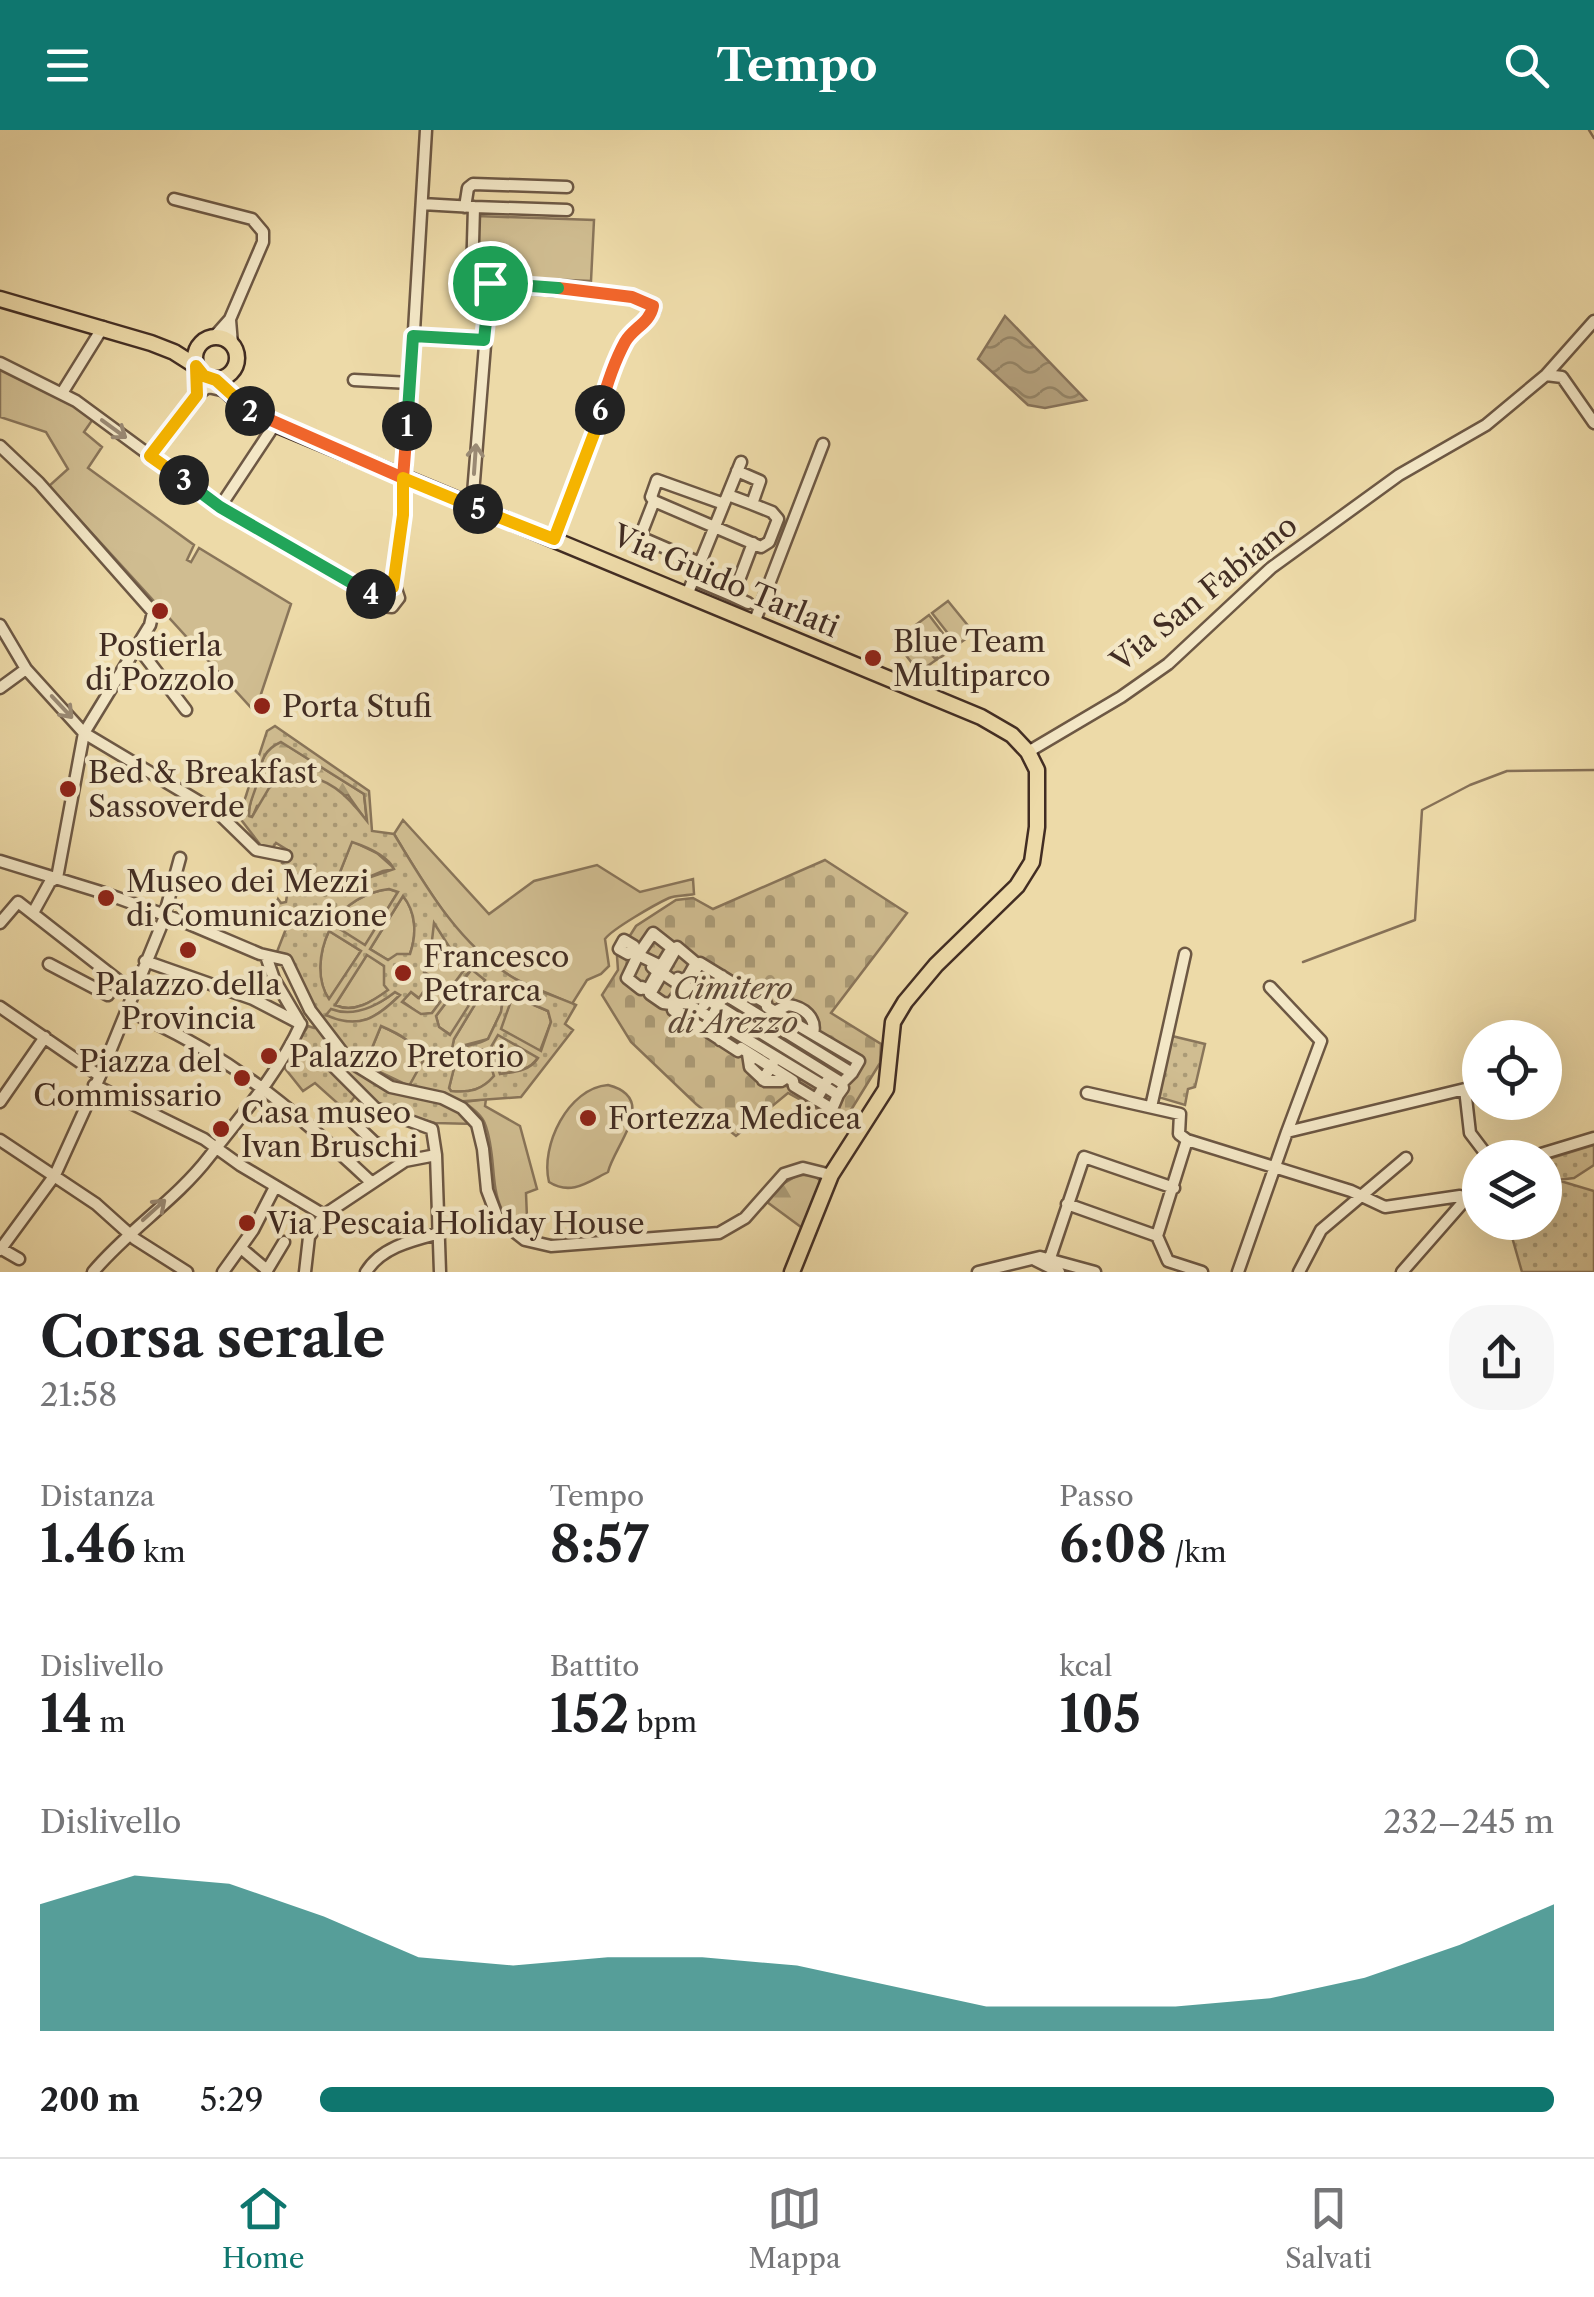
<!DOCTYPE html>
<html lang="it">
<head>
<meta charset="utf-8">
<style>
  body { margin:0; font-family:"Libre Caslon Text",serif; background:#f6f6f6; color:#202124; height:100vh; display:flex; flex-direction:column; font-size:38px; white-space:nowrap }
  * { box-sizing:border-box; margin:0 }
  p { font-size:32px; color:#757577 }
  .icon { flex:none; width:55px; height:55px; fill:none; stroke:currentColor; stroke-width:2; stroke-linecap:round; stroke-linejoin:round }
  .map { position:relative; height:1142px; overflow:hidden }
  .drawer { display:flex; flex-direction:column; background:#fff; flex:1 }
  .drawer>* { flex:none }
  .fabs { position:absolute; left:1462px; top:890px; display:grid; gap:20px }
  .fabs a { display:grid; place-items:center; width:100px; height:100px; border-radius:50%; background:#fff; box-shadow:0 10px 40px #0002; font-size:50px }
  .pin { position:absolute; display:grid; place-items:center; width:85px; height:85px; color:#fff; margin:-42px; border:5px solid #fff; border-radius:50%; box-shadow:0 2px 10px #0007 }
  .km { position:absolute; width:50px; height:50px; margin:-25px; border-radius:50%; background:#222; color:#fff; font-size:28px; line-height:50px; text-align:center }
  .round { display:grid; place-items:center; flex:none; width:105px; height:105px; border-radius:40px; background:#f6f6f6 }
  .headline { display:flex; align-items:center; justify-content:space-between; height:170px; padding:0 40px }
  h1 { font-size:55px; font-weight:800; line-height:75px }
  .metrics { display:grid; grid-template-columns:repeat(3,1fr); gap:15px; height:170px; padding:10px 40px }
  .metrics div { display:grid; align-content:center }
  .metrics b { font-size:50px; font-weight:800 }
  .metrics small { font-size:28px; font-weight:400 }
  .metrics p { font-size:28px }
  .chart { height:280px; padding:20px 40px }
  .chart p { display:flex; justify-content:space-between }
  .chart svg { width:100%; height:180px; margin-top:10px; fill:#0f766e; opacity:.7 }
  ul { padding:0 40px; list-style:none; font-size:32px }
  li { display:grid; grid-template-columns:160px 120px 1fr; align-items:center; height:75px }
  li i { height:25px; border-radius:12px; background:#0f766e }
  header { display:flex; justify-content:space-between; align-items:center; height:130px; padding:0 40px; background:#0f766e; color:#fff; font-size:45px; font-weight:800 }
  .dock { display:flex; justify-content:space-around; align-items:center; height:140px; border-top:2px solid #e0e0e0; background:#fff; font-size:28px; color:#757577 }
  .dock a { display:grid; justify-items:center; gap:5px }
  .dock .active { color:#0f766e }
  .map>svg:first-child { display:block }
</style>
</head>
<body>
<header><svg class="icon" aria-label="menu" viewBox="0 0 24 24"><path d="M4 6h16M4 12h16M4 18h16"/></svg>Tempo<svg class="icon" aria-label="search" viewBox="0 0 24 24"><circle cx="10" cy="10" r="6"/><path d="M15 15l6 6"/></svg></header>
<div class="map">
<svg width="1594" height="1142" viewBox="0 0 1594 1142">
  <defs>
    <pattern id="forest-firs" width="22" height="20" patternUnits="userSpaceOnUse" patternTransform="scale(2.5)"><rect width="22" height="20" fill="#d0bd91"/><path d="M5 1l3.5 6h-7zM16 11l3.5 6h-7z" fill="#aa9a76"/></pattern>
    <pattern id="cemetery-stones" width="16" height="16" patternUnits="userSpaceOnUse" patternTransform="scale(2.5)"><rect width="16" height="16" fill="#d0bd91"/><path d="M2 7V4a2 2 0 0 1 4 0v3zM10 15v-3a2 2 0 0 1 4 0v3z" fill="#aa9a76"/></pattern>
    <pattern id="park-dots" width="8" height="8" patternUnits="userSpaceOnUse" patternTransform="scale(2.5)"><rect width="8" height="8" fill="#d0bd91"/><path d="M2 2h.1M6 6h.1" fill="none" stroke="#aa9a76" stroke-width="1.8" stroke-linecap="round"/></pattern>
    <pattern id="water-waves" width="16" height="10" patternUnits="userSpaceOnUse" patternTransform="scale(2.5)"><rect width="16" height="10" fill="#b39f7b"/><path d="M0 5q4-4 8 0t8 0" fill="none" stroke="#938264"/></pattern>
  </defs>
  <rect width="100%" height="100%" fill="#eddaa8"/>
  <filter id="stains"><feTurbulence type="fractalNoise" baseFrequency=".002" numOctaves="4"/><feColorMatrix values="0 0 0 0 .2 0 0 0 0 .09 0 0 0 0 .02 0 0 0 .5 -.17"/></filter>
  <radialGradient id="worn" r=".72"><stop offset=".6" stop-color="#630" stop-opacity="0"/><stop offset="1" stop-color="#630" stop-opacity=".3"/></radialGradient>
  <!-- grass -->
  <path fill="#d0bd91" stroke="#89755a" stroke-width="2.5" d="M477,86L594,90L591,151L475,146Z
    M0,239L74,275L93,289L84,302L102,317L88,338L194,415L187,430L191,432L199,418L291,474L255,582L49,356L68,339L46,302L0,287Z
    M948,471L974,503L957,515L932,483Z
    M929,485L954,518L938,529L913,497Z
    M910,498L936,530L919,542L894,510Z
    M403,690L489,784L534,751L597,735L640,762L693,749L694,764C686,766 676,765 669,768C656,774 612,799 605,809L609,836L601,844L587,850L572,874C553,865 533,858 514,848C459,817 426,756 394,704Z
    M352,711L377,723L395,739L383,741L340,759V742Z
    M389,759L398,762L365,816L331,794C345,775 365,762 389,759Z
    M403,766C416,782 417,804 410,824L388,830L370,819Z
    M433,790L450,818L468,836L432,883L421,885L402,871L411,862L418,868L432,847L424,842Z
    M329,801L361,821L329,870C316,850 319,822 329,801Z
    M367,824L384,836L389,860C373,871 354,884 335,875Z
    M472,839L485,850L451,905L439,897L436,886Z
    M488,853L504,863L501,882L488,909L461,916L447,938L454,909Z
    M395,862L400,865C377,888 359,900 325,886L331,878C351,887 379,875 395,862Z
    M515,867L548,881L551,892L540,921L500,899L512,868Z
    M381,896C401,905 413,911 423,931L409,957L365,935Z
    M497,904L538,927C530,941 514,942 500,944L491,917Z
    M473,918L487,920L494,946C482,960 470,963 451,961L449,958L457,926Z
    M608,955C660,968 614,1016 608,1042C588,1052 571,1066 549,1052C540,1016 568,958 608,955Z
    M486,969L485,976L520,996L537,1059L526,1063L527,1088L539,1086L537,1106C479,1088 502,1038 485,994C482,985 472,978 464,972Z"/>
  <!-- forest -->
  <path fill="url(#forest-firs)" stroke="#89755a" stroke-width="2.5" d="M280,611L364,664L367,692L348,665L257,676L252,688L249,687C248,673 253,666 256,654C261,635 261,622 280,611Z
    M798,1045H814L823,1053L805,1100L767,1072L781,1055Z"/>
  <!-- cemetery -->
  <path fill="url(#cemetery-stones)" stroke="#89755a" stroke-width="2.5" d="M825,730L907,783L831,883L881,914L880,933L843,993L788,963L736,1006L696,974L631,912L602,865L618,840L617,826L636,796L676,770L693,768L713,779Z"/>
  <!-- park -->
  <path fill="url(#park-dots)" stroke="#89755a" stroke-width="2.5" fill-rule="evenodd" d="M275,596L369,661L372,701L394,704C426,757 458,813 512,847C531,859 555,866 576,875L565,894L573,900L521,967L452,972L411,964L348,931L310,880L290,835L275,827L289,791L275,776L278,769L281,773L286,772L287,765L299,746L282,733L289,721L276,713L271,720L262,717L239,687L267,601ZM281,612L364,664L367,691C345,662 330,649 291,641L269,658L252,687L249,686C248,673 254,666 257,653C261,634 261,621 281,612ZM352,712C367,717 387,725 394,739L339,758L340,742ZM389,759L398,762L365,815L332,794C345,774 366,762 389,759ZM403,766C416,782 417,804 410,824H397L388,830L370,819ZM434,793L450,818L467,836L432,883L421,884L402,872L411,862L419,868L433,848L424,842L431,819ZM329,801L361,821L329,869C316,850 319,822 329,801ZM367,825L384,836V855L388,860C373,871 354,884 335,875ZM471,839L485,850L450,905L439,897L436,886ZM488,853L504,863L501,882L488,909C468,920 457,909 448,938L454,909ZM395,862L400,865C377,888 359,900 326,885L331,879C354,888 377,876 395,862ZM516,867L548,881L551,892L541,921L501,899L512,868ZM381,896C402,905 413,911 423,931L409,956L365,935ZM498,905L538,928C530,941 514,942 500,944L491,917ZM473,918L486,920L494,946C482,960 470,963 451,961L449,958L457,926Z
    M317,893L324,902L328,938L356,965L345,980L315,953L303,961L283,936L308,896L314,898Z
    M1172,906L1205,914L1195,957L1188,959L1185,975L1158,967Z
    M339,925L389,960L451,974L473,994L435,993L388,980L379,975L340,938Z
    M1594,1015V1035L1574,1048L1557,1050L1594,1061V1142H1522L1508,1093L1545,1092V1030Z"/>
  <!-- water -->
  <path fill="url(#water-waves)" stroke="#867158" stroke-width="2.5" d="M1005,186L1086,270L1045,278L1028,275L978,229Z"/>
  <g fill="none" stroke-linecap="round" stroke-linejoin="round">
    <!-- stream -->
    <path stroke="#867158" stroke-width="2.5" d="M1589,0L1594,8
      M1303,832L1415,790L1422,680L1470,655L1507,641L1594,640"/>
    <defs>
      <path id="minor" d="M174,69L252,89L263,102V112L230,189L214,207
        M422,74L474,77L472,148C517,161 569,159 615,165C629,167 642,168 653,176L654,181L625,212L608,250L595,301L554,409
        M465,77L468,58L473,54L567,57
        M474,77L567,80
        M230,190L232,214
        M413,206L484,210
        M0,233L76,271L220,377L376,467L381,476L392,477L399,468L396,459L382,457L376,467
        M196,236L197,265
        M1546,245L1562,247L1594,293
        M354,250L410,253
        M62,263L103,197
        M0,316L39,353L153,482L150,495L84,603L57,748
        M150,326L197,265L208,257L221,260
        M728,365L752,374L760,351L737,341
        M654,371L651,367L657,350L724,374
        M472,376L490,153
        M220,377L275,294
        M700,433L640,407L654,371L761,417L769,412L778,389L772,382L752,374
        M693,449L733,466L753,413
        M393,457L403,385L426,0
        M687,465L741,332
        M733,466L748,473
        M754,493L823,314
        M0,495L26,539L84,603L218,683L256,720L286,726
        M137,516L186,580
        M0,558L26,539
        M1028,622L1121,567L1168,534L1271,438L1399,345L1486,295L1546,245L1594,191
        M0,731L104,763L187,793L260,824L286,830L310,880L349,931L391,957L442,968L462,978L477,994L483,1019L487,1060L498,1089L525,1110L551,1116L719,1103L745,1088L784,1044L803,1038L831,1045
        M34,781L50,752L57,748
        M165,783L180,728
        M0,793L18,772L133,862
        M653,803L672,818L661,836L638,825Z
        M632,821L628,824L619,819L624,810L634,816L632,821L638,825L627,848L641,859L642,857L648,860L658,842L652,837L653,834
        M266,826L274,849L300,893
        M145,831L253,869L301,894
        M49,834L108,865
        M696,839L700,833L731,852
        M662,843L683,857L671,874L663,873L650,864L677,817L696,833L685,852L678,848L676,851
        M693,845L718,860
        M686,857L718,876L724,864L852,943L842,953L843,958L838,965
        M1270,857L1321,911L1287,1002
        M724,864L731,852L766,873L767,877L859,931L852,943
        M679,869L711,888L718,876L842,953
        M678,871L673,880L704,899
        M704,875L722,846
        M0,877L100,946
        M126,880C226,922 293,979 371,1052
        M774,882L788,875C804,877 817,888 813,904
        M731,894L728,898L824,956L827,951
        M720,910L728,898L711,888L704,899L738,921L741,918L787,947L793,951L794,956L832,979L838,965L824,956L816,970
        M334,913L333,936L375,978L432,999L436,1025L440,1142
        M748,924L750,937L765,951H781L787,947
        M763,950L773,933
        M94,955L204,1009L240,1035L324,1085
        M1087,963L1180,984L1179,1004L1187,1010L1351,1061L1385,1077L1460,1066L1464,1069
        M0,972L45,907
        M1151,977L1185,824
        M354,993L374,1012L398,1023L405,1031
        M0,1010L96,1074L135,1109L187,1142
        M1528,1028L1594,1008
        M1067,1074L1157,1106L1168,1131L1202,1142
        M1157,1106L1187,1010
        M0,1118L19,1129
        M241,1118L267,1140
        M0,1120L55,1045L100,946L164,789
        M1050,1128L1084,1027L1174,1058
        M1035,1130L1059,1142
        M93,1142C128,1100 176,1070 209,1027C241,986 280,941 301,894
        M223,1142L253,1100L275,1057
        M266,1142L284,1112
        M305,1142L309,1107L324,1085L405,1031L436,1025
        M366,1142C381,1117 413,1110 440,1103
        M978,1142L1040,1127L1095,1142
        M1238,1142L1287,1002L1465,959L1470,1003L1489,1028
        M1299,1142L1321,1100L1406,1028
        M1402,1142L1480,1053"/>
      <path id="major" d="M0,169L151,213L174,222L196,236
        M195 228a21 21 0 1 1 42 0a21 21 0 1 1-42 0Z
        M215,250L242,275L275,294L981,587L1012,605L1028,622L1037,640V697L1032,732L1017,756L936,835L905,872L893,892L886,959L831,1045L792,1142"/>
    </defs>
    <!-- minor casing -->
    <use href="#minor" stroke="#6d5844" stroke-width="15"/>
    <!-- major casing -->
    <use href="#major" stroke="#422d23" stroke-width="19"/>
    <!-- minor -->
    <use href="#minor" stroke="#f3e7c6" stroke-width="10"/>
    <!-- major -->
    <use href="#major" stroke="#eddaa8" stroke-width="14"/>
  </g>
  <!-- one-way arrows -->
  <defs><path id="oneway-shaft" d="M-6 0H5M1.5-3L5.5 0L1.5 3" fill="none" stroke-width="1.6" stroke-linecap="round" stroke-linejoin="round" transform="scale(2.5)"/></defs>
  <g stroke="#9a8a74">
    <use href="#oneway-shaft" transform="translate(114 299) rotate(36)"/>
    <use href="#oneway-shaft" transform="translate(475 329) rotate(-86)"/>
    <use href="#oneway-shaft" transform="translate(62 577) rotate(47)"/>
    <use href="#oneway-shaft" transform="translate(154 1080) rotate(-42)"/>
  </g>
  <g fill="none" stroke-linecap="round" stroke-linejoin="round">
    <defs>
      <path id="split-1" d="M407,296L413,206L484,210L490,153"/>
      <path id="split-2" d="M250,281L403,348L407,296"/>
      <path id="split-3" d="M184,350L150,326L197,265L196,236L204,246L216,250L250,281"/>
      <path id="split-4" d="M184,350L220,377L371,464"/>
      <path id="split-5" d="M371,464L376,466L382,457H393L403,385V348L478,379"/>
      <path id="split-6" d="M478,379L554,409L595,301L600,280"/>
      <path id="split-7" d="M558,158L632,167L653,176C650,193 633,198 625,212C613,234 606,257 600,280"/>
      <path id="split-8" d="M490,153L558,158"/>
    </defs>
    <!-- split-1 casing -->
    <use href="#split-1" stroke="#fff" stroke-width="20"/>
    <!-- split-2 casing -->
    <use href="#split-2" stroke="#fff" stroke-width="20"/>
    <!-- split-3 casing -->
    <use href="#split-3" stroke="#fff" stroke-width="20"/>
    <!-- split-4 casing -->
    <use href="#split-4" stroke="#fff" stroke-width="20"/>
    <!-- split-5 casing -->
    <use href="#split-5" stroke="#fff" stroke-width="20"/>
    <!-- split-6 casing -->
    <use href="#split-6" stroke="#fff" stroke-width="20"/>
    <!-- split-7 casing -->
    <use href="#split-7" stroke="#fff" stroke-width="20"/>
    <!-- split-8 casing -->
    <use href="#split-8" stroke="#fff" stroke-width="20"/>
    <!-- split-1 -->
    <use href="#split-1" stroke="#22a559" stroke-width="12"/>
    <!-- split-2 -->
    <use href="#split-2" stroke="#f0652b" stroke-width="12"/>
    <!-- split-3 -->
    <use href="#split-3" stroke="#f5b400" stroke-width="12"/>
    <!-- split-4 -->
    <use href="#split-4" stroke="#22a559" stroke-width="12"/>
    <!-- split-5 -->
    <use href="#split-5" stroke="#f5b400" stroke-width="12"/>
    <!-- split-6 -->
    <use href="#split-6" stroke="#f5b400" stroke-width="12"/>
    <!-- split-7 -->
    <use href="#split-7" stroke="#f0652b" stroke-width="12"/>
    <!-- split-8 -->
    <use href="#split-8" stroke="#22a559" stroke-width="12"/>
  </g>
  <!-- markers -->
  <g fill="#8f2418" stroke="#f3e7c6" stroke-width="4">
    <circle cx="160" cy="481" r="10"/>
    <circle cx="873" cy="528" r="10"/>
    <circle cx="262" cy="576" r="10"/>
    <circle cx="68" cy="659" r="10"/>
    <circle cx="106" cy="768" r="10"/>
    <circle cx="188" cy="820" r="10"/>
    <circle cx="403" cy="843" r="10"/>
    <circle cx="269" cy="926" r="10"/>
    <circle cx="242" cy="948" r="10"/>
    <circle cx="588" cy="988" r="10"/>
    <circle cx="221" cy="999" r="10"/>
    <circle cx="247" cy="1093" r="10"/>
  </g>
  <g text-anchor="middle" dominant-baseline="central" stroke-width="9" stroke-linejoin="round" paint-order="stroke">
    <!-- street labels -->
    <g font-size="30" fill="#422d23" stroke="#f3e7c6">
      <text transform="translate(726 451) rotate(23)">Via Guido Tarlati</text>
      <text transform="translate(1204 463) rotate(-39)">Via San Fabiano</text>
    </g>
    <!-- poi labels -->
    <g font-size="30" fill="#422d23" stroke="#f3e7c6" text-anchor="start">
      <text x="893" y="511">Blue Team<tspan x="893" dy="34">Multiparco</tspan></text>
      <text x="160" y="515" text-anchor="middle">Postierla<tspan x="160" dy="34">di Pozzolo</tspan></text>
      <text x="282" y="576">Porta Stufi</text>
      <text x="88" y="642">Bed &amp; Breakfast<tspan x="88" dy="34">Sassoverde</tspan></text>
      <text x="126" y="751">Museo dei Mezzi<tspan x="126" dy="34">di Comunicazione</tspan></text>
      <text x="423" y="826">Francesco<tspan x="423" dy="34">Petrarca</tspan></text>
      <text x="188" y="854" text-anchor="middle">Palazzo della<tspan x="188" dy="34">Provincia</tspan></text>
      <text x="289" y="926">Palazzo Pretorio</text>
      <text x="222" y="931" text-anchor="end">Piazza del<tspan x="222" dy="34">Commissario</tspan></text>
      <text x="241" y="982">Casa museo<tspan x="241" dy="34">Ivan Bruschi</tspan></text>
      <text x="608" y="988">Fortezza Medicea</text>
      <text x="267" y="1093">Via Pescaia Holiday House</text>
    </g>
    <!-- park labels -->
    <g font-size="30" font-style="italic" fill="#5e4a39" stroke="#f3e7c6">
      <text x="733" y="858">Cimitero<tspan x="733" dy="34">di Arezzo</tspan></text>
    </g>
  </g>
  <rect width="100%" height="100%" filter="url(#stains)"/>
  <rect width="100%" height="100%" fill="url(#worn)"/>
</svg>
<div class="fabs">
<a><svg class="icon" aria-label="locate" viewBox="0 0 24 24"><circle cx="12" cy="12" r="6"/><path d="M12 2v4M12 18v4M2 12h4M18 12h4"/></svg></a>
<a><svg class="icon" aria-label="layers" viewBox="0 0 24 24"><path d="M12 4l9 5-9 5-9-5zM3 14l9 5 9-5"/></svg></a>
</div>
<div class="pin" style="left:490px;top:153px;background:#1e9e55"><svg class="icon" aria-label="arrive" viewBox="0 0 24 24"><path d="M6 21V4h12l-3 4 3 4H6"/></svg></div>
<b class="km" style="left:407px;top:296px">1</b>
<b class="km" style="left:250px;top:281px">2</b>
<b class="km" style="left:184px;top:350px">3</b>
<b class="km" style="left:371px;top:464px">4</b>
<b class="km" style="left:478px;top:379px">5</b>
<b class="km" style="left:600px;top:280px">6</b>
</div>
<section class="drawer">
<div class="headline"><div><h1>Corsa serale</h1><p>21:58</p></div><a class="round"><svg class="icon" aria-label="share" viewBox="0 0 24 24"><path d="M12 15V3M7 8l5-5 5 5M5 13v7h14v-7"/></svg></a></div>
<div class="metrics">
<div><p>Distanza</p><b>1.46<small> km</small></b></div>
<div><p>Tempo</p><b>8:57</b></div>
<div><p>Passo</p><b>6:08<small> /km</small></b></div>
</div>
<div class="metrics">
<div><p>Dislivello</p><b>14<small> m</small></b></div>
<div><p>Battito</p><b>152<small> bpm</small></b></div>
<div><p>kcal</p><b>105</b></div>
</div>
<div class="chart"><p><span>Dislivello</span>232–245 m</p>
<svg viewBox="0 0 160 44" preserveAspectRatio="none"><path d="M0 44V13L10 6L20 8L30 16L40 26L50 28L60 26L70 26L80 28L90 33L100 38L110 38L120 38L130 36L140 31L150 23L160 13V44z"/></svg>
</div>
<ul>
<li><b>200 m</b>5:29<i style="width:100%"></i></li>
</ul>
</section>
<nav class="dock">
<a class="active"><svg class="icon" aria-label="home" viewBox="0 0 24 24"><path d="M3 11l9-7 9 7M6 9v11h12V9"/></svg>Home</a>
<a><svg class="icon" aria-label="map" viewBox="0 0 24 24"><path d="M3 6l6-2 6 2 6-2v14l-6 2-6-2-6 2zM9 4v14M15 6v14"/></svg>Mappa</a>
<a><svg class="icon" aria-label="saved" viewBox="0 0 24 24"><path d="M7 4h10v16l-5-4-5 4z"/></svg>Salvati</a>
</nav>
</body>
</html>
